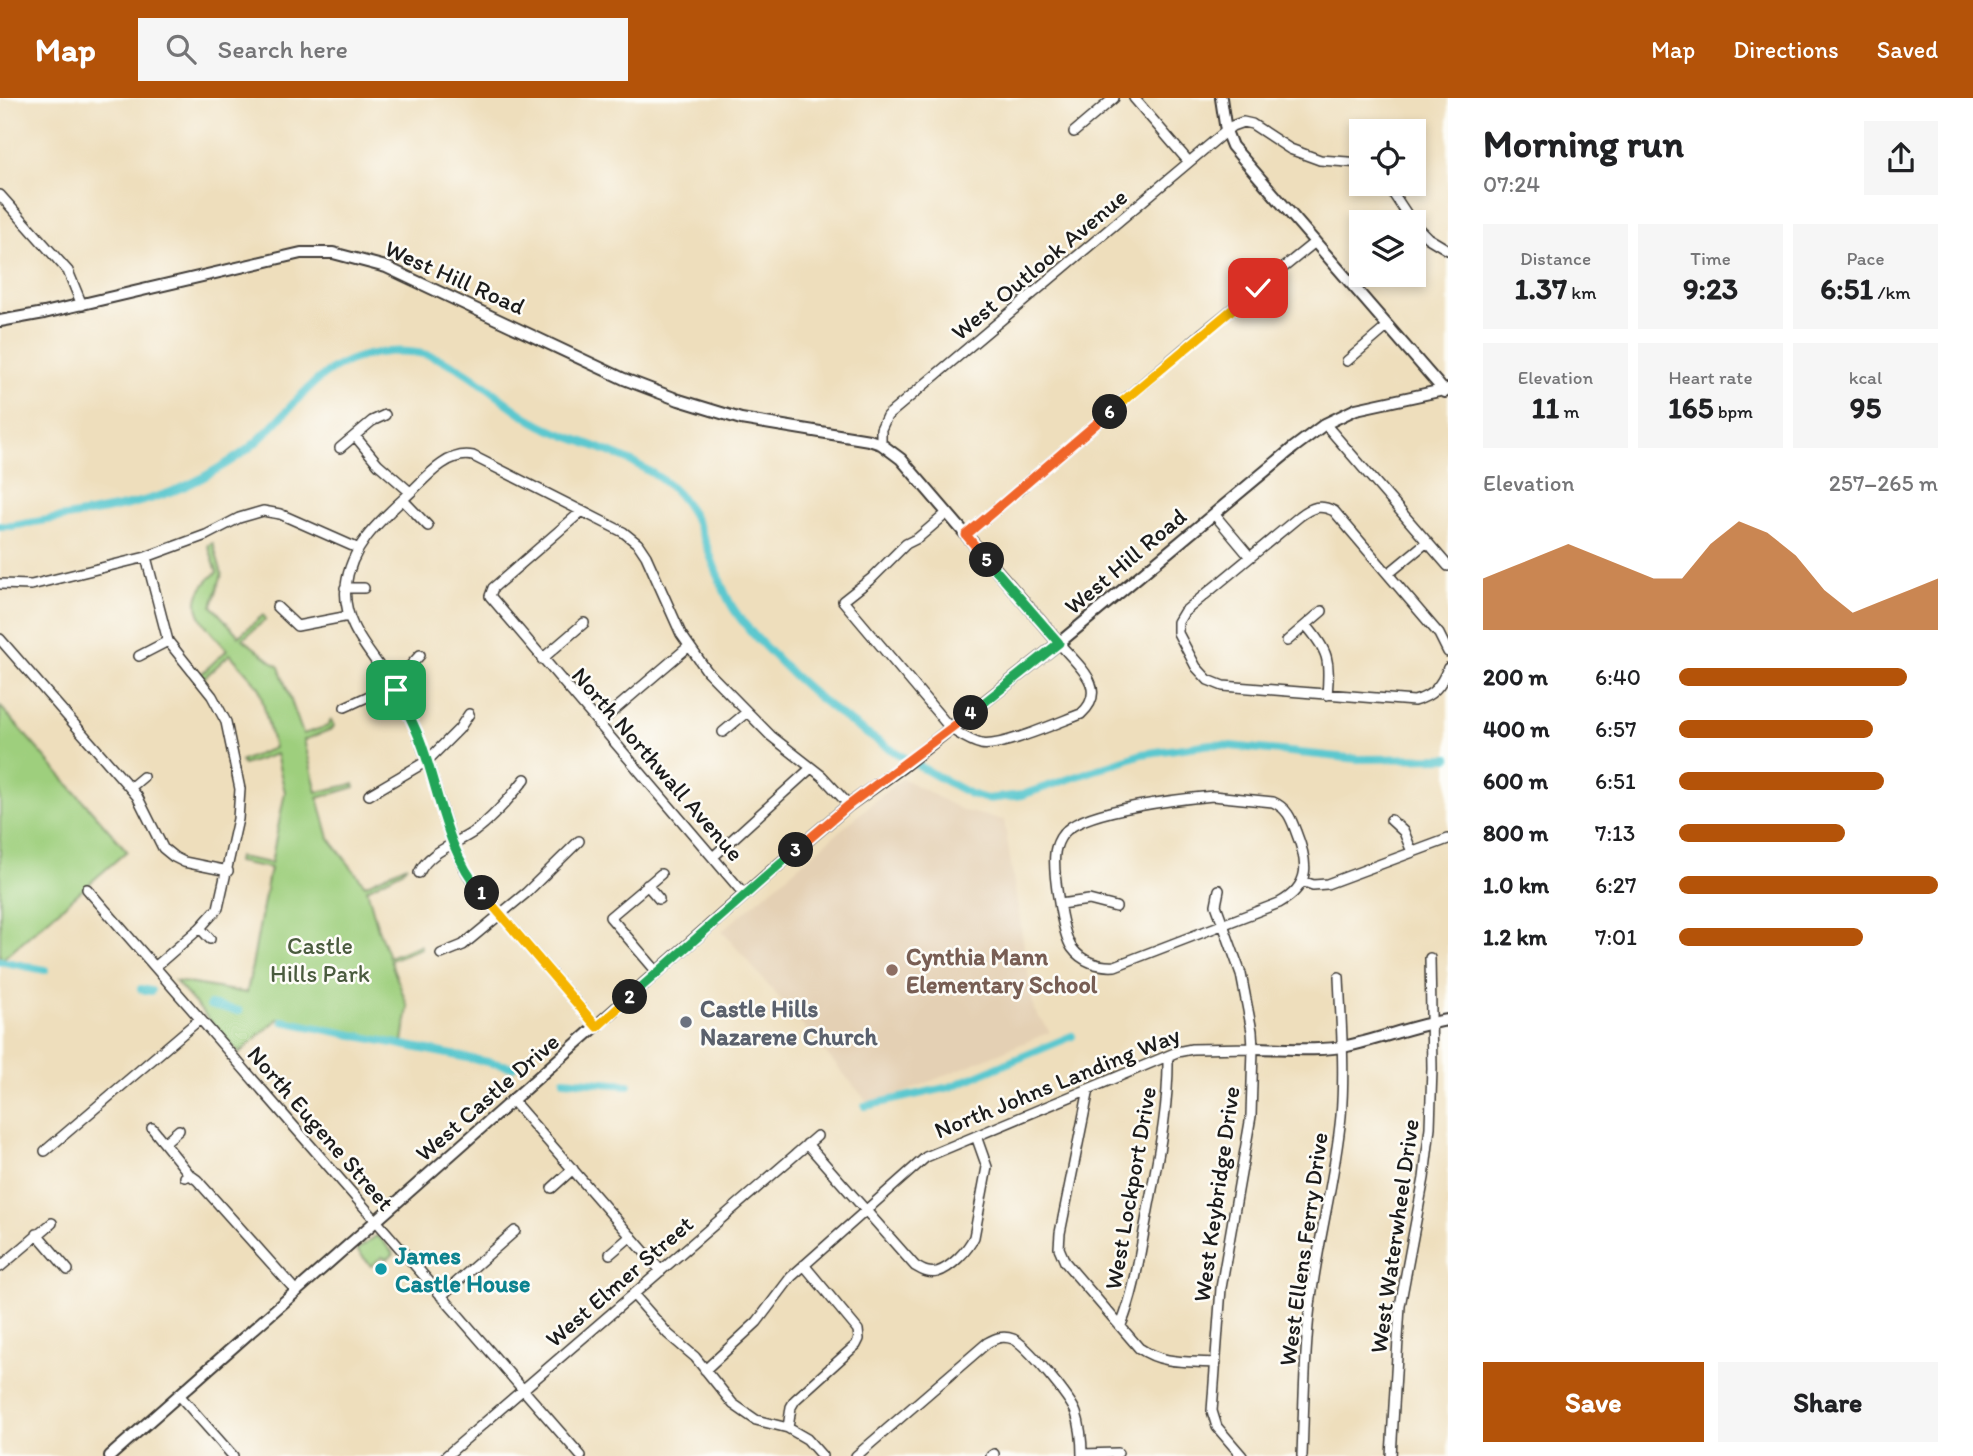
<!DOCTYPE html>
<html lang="en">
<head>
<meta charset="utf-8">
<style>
  body { margin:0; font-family:Itim,sans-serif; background:#f6f6f6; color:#202124; height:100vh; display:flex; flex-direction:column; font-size:26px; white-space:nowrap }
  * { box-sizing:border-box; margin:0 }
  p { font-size:23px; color:#757577 }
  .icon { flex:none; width:38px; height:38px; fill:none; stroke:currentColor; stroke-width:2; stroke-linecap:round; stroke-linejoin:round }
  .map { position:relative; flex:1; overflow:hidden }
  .side { display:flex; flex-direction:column; background:#fff; width:525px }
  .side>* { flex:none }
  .fabs { position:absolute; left:1349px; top:21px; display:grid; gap:14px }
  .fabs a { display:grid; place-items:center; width:77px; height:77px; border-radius:0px; background:#fff; box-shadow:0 4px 10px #0003; font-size:35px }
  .pin { position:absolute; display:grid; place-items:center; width:60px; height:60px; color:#fff; margin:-30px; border-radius:14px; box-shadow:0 4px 10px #0006 }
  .km { position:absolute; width:35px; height:35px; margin:-18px; border-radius:50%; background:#222; color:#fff; font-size:19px; line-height:35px; text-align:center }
  .round { display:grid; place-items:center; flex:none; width:74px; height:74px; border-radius:0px; background:#f6f6f6 }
  .headline { display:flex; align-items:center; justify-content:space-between; height:119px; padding:0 35px }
  h1 { font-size:38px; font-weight:700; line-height:52px }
  .figures { display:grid; grid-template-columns:repeat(3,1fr); gap:10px; height:119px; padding:7px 35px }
  .figures div { display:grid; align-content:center; border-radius:0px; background:#f6f6f6; text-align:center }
  .figures b { font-size:30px; font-weight:700 }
  .figures small { font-size:19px; font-weight:400 }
  .figures p { font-size:19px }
  .chart { height:196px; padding:14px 35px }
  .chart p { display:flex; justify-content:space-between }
  .chart svg { width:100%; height:126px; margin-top:7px; fill:#b45309; opacity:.7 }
  .action { display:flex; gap:14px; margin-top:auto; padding:14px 35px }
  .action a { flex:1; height:80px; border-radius:0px; background:#b45309; color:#fff; font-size:28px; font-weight:700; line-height:80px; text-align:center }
  .action a+a { background:#f6f6f6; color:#202124 }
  ul { padding:0 35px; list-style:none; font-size:23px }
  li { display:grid; grid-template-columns:112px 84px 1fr; align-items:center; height:52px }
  li i { height:18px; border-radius:9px; background:#b45309 }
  header { display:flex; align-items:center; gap:42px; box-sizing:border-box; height:98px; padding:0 35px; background:#b45309; color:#fff }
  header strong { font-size:33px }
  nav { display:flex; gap:38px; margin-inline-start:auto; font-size:24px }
  .search { width:490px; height:63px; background:#f6f6f6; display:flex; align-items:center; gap:18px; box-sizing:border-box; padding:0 24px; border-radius:0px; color:#757577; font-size:26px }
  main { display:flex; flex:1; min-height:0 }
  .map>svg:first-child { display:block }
</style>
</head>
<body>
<header>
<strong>Map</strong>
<div class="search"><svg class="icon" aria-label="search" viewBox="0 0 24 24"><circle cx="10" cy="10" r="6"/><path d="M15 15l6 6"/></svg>Search here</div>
<nav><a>Map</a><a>Directions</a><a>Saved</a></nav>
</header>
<main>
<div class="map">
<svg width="1448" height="1358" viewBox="0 0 1448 1358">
  <rect width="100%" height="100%" fill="#fdfcf7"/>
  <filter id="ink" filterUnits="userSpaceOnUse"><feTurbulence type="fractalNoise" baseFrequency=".0143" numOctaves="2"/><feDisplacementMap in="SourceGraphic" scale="14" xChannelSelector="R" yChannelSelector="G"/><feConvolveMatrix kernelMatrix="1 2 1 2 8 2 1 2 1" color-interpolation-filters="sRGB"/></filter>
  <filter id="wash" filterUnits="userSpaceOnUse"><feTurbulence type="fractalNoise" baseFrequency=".00686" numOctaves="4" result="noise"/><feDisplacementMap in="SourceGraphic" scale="28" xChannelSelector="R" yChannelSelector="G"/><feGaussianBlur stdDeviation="1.57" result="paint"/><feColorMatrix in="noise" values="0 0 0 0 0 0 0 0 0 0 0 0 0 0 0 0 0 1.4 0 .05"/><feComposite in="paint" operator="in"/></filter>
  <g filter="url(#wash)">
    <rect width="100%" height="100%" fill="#eedebc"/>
    <!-- built -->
    <path fill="#e4d0b4" d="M902,680L964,713L1004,722L1034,912L1050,934L871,1008L722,833Z"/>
    <!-- green -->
    <path fill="#9ecf7d" stroke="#5d764c" stroke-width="2" d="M213,445L222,476L212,508L239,538L263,517L266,521L243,541L279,569L303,636L328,628L331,622L334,628L332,631L304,642L317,694L354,686L355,689L318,700L329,740L365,787L407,767L402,773L367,791L378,831L389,859L420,847L421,850L390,862L408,909L403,944L278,921L239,955L175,883L247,895L270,770L237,764L238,759L271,765L285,694L276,656L243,667L241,663L274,650L259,589L230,556L204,580L201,576L227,552C202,523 179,505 217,474L208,447Z
      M0,608L127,753L0,863Z
      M376,1138L380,1140L394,1156L387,1161L382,1159L371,1168L357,1152Z"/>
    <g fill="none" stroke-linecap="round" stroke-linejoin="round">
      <!-- canal -->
      <path stroke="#5bc8cf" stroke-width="8" d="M0,428H12C75,416 145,411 202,380C217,371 234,362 248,351C294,315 312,264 379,255C400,252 418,253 437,260C476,274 502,306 537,325C548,332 563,336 575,341C607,353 645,366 671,389C705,419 711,474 733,510C744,527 758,542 772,556C832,619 894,656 970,696L987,701L1022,697L1142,656L1211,646L1358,661L1448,660
        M0,863L45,872
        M141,891L151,893
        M210,907L239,913
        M283,923L513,969
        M564,982L628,987
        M865,1008L950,989L1072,938"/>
    </g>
  </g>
  <g filter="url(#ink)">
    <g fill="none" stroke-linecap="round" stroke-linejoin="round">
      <defs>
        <path id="minor" d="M1134,0L1189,64
          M1074,34L1114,0
          M1387,86L1412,124
          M0,97L68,173L82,207
          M1414,126L1428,140L1448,152
          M1347,263L1388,228
          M1325,326L1448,468
          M355,338L378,366L410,394
          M881,346V331L887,318L1232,28L1243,24L1252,26L1290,51L1320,62L1362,65
          M340,350L372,323L385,317
          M403,402L428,428
          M582,413L493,490L490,498L744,796
          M947,415L918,440L906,446L872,480L843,503L951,631C960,636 969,643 981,646C1001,650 1059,624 1081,616C1110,590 1077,567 1059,545
          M1214,416L1250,459
          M966,437L1200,237L1315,144
          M146,459L168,543L212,598L226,624L240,691L238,721L218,810L200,830L155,869
          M1388,476L1427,444
          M0,486L31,487L146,459L206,437L239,420L263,413L280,416L357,450
          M345,490H364
          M277,509L297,528L349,518
          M1306,527C1329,554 1330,562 1327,597
          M0,541L137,698L163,750L174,759L184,764L228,773
          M1287,543L1322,513
          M1448,554L1439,536L1334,413C1320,406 1312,409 1300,418L1184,514L1178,524V535L1196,569L1208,582L1223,588L1414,603C1433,598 1441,588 1448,570
          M139,558L168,543
          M542,561L584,525
          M345,609L393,587L420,557
          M598,626L688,549
          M723,634L747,614
          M130,690L143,679
          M369,697L427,663L459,631L469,616
          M1213,698L1273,704C1287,710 1291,720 1296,734C1308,764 1312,787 1279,805L1115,868C1099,869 1082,864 1072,850C1062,836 1051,767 1056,750C1058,743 1061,737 1067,732C1090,711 1180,701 1213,698Z
          M1391,722L1404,734L1412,754
          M713,759L811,670
          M419,775C429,753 455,747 475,733C494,719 510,700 525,681
          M1302,783L1313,787L1327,786L1448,741
          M647,787L659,801
          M87,791L581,1358
          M1219,792L1216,807L1241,876L1252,933L1253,950L1251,1018L1221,1190L1212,1313L1217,1329L1242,1358
          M1060,806L1089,802L1116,809
          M200,830L210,841
          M441,856L463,847L526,795L579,743
          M658,875L610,819L661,776
          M597,929L472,783C446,743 440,698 424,654C417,632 407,611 395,591C376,559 341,529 346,488C351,446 382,421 411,394C427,378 448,353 473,358L623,434L638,446L646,458L681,536L707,573L771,638L822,678L849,707
          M1089,991L1060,1135L1059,1150L1065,1164L1139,1250C1164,1267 1187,1263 1216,1265
          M513,1003L661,1173
          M152,1030L190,1077
          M165,1044L179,1032
          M807,1046L915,1168C922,1172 928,1176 937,1174C951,1170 968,1152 974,1139L987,1069L976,1038
          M45,1053L200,921
          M185,1079L190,1077L197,1082L297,1194
          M552,1090L573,1071
          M37,1136L68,1172
          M610,1156L631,1138
          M0,1169L52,1125
          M633,1196L668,1236L695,1259L733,1306L756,1322L788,1330L807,1341L822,1358
          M441,1198L515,1133
          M1121,1227C1135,1193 1139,1159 1146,1123C1156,1067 1169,1015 1168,958
          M705,1272L757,1224L791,1179L926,1059L1177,954L1192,951L1253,950
          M179,1297L233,1358
          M788,1330L791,1309L795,1302L856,1247L859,1241L858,1232L804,1167
          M1082,1356L1118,1355
          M446,1358L817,1038
          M856,1358L987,1245C996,1240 1003,1237 1013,1241C1026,1246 1071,1301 1076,1315C1081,1329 1082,1344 1082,1358
          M991,1358L994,1356
          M1302,1358C1304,1308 1304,1258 1310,1208C1317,1145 1335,1082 1341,1018C1345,972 1341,925 1339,879
          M1391,1358L1400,1208L1424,1080L1430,1029L1432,970L1430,860"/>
        <path id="tertiary" d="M1221,0L1226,33L1232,48L1445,294
          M0,223L44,215L301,155H333L386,169L624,281L679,302L741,321L869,342L881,346L901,361L1059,545
          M1253,950C1282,950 1318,954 1347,948C1381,941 1413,927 1448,922
          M110,1358L775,770L849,707L902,669L1059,545L1293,350L1325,326L1356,311L1448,291"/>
      </defs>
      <!-- minor casing -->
      <use href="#minor" stroke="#3c3934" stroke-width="12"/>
      <!-- tertiary casing -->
      <use href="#tertiary" stroke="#3c3934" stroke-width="14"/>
      <!-- minor -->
      <use href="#minor" stroke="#fff" stroke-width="9"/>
      <!-- tertiary -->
      <use href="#tertiary" stroke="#fff" stroke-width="10"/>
    </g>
  </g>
  <g fill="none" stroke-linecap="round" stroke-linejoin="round" filter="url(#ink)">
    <defs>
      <path id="split-1" d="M396,592C407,613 418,633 425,656C441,704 448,755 482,795"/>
      <path id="split-2" d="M482,795L597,929L630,899"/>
      <path id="split-3" d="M630,899L796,752"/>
      <path id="split-4" d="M796,752L849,707L971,615"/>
      <path id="split-5" d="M971,615L1059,545L987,462"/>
      <path id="split-6" d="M987,462L966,437L1110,314"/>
      <path id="split-7" d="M1110,314L1258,190"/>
    </defs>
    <!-- split-1 casing -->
    <use href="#split-1" stroke="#fff" stroke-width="14"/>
    <!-- split-2 casing -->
    <use href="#split-2" stroke="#fff" stroke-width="14"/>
    <!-- split-3 casing -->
    <use href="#split-3" stroke="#fff" stroke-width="14"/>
    <!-- split-4 casing -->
    <use href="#split-4" stroke="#fff" stroke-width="14"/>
    <!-- split-5 casing -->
    <use href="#split-5" stroke="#fff" stroke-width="14"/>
    <!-- split-6 casing -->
    <use href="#split-6" stroke="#fff" stroke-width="14"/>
    <!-- split-7 casing -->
    <use href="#split-7" stroke="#fff" stroke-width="14"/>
    <!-- split-1 -->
    <use href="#split-1" stroke="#22a559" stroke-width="9"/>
    <!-- split-2 -->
    <use href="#split-2" stroke="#f5b400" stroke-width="9"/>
    <!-- split-3 -->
    <use href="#split-3" stroke="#22a559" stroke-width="9"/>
    <!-- split-4 -->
    <use href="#split-4" stroke="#f0652b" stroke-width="9"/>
    <!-- split-5 -->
    <use href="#split-5" stroke="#22a559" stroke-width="9"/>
    <!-- split-6 -->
    <use href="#split-6" stroke="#f0652b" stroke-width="9"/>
    <!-- split-7 -->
    <use href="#split-7" stroke="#f5b400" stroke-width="9"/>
  </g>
  <!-- markers -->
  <circle fill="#8d6e63" stroke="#fdfcf7" stroke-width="2.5" cx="892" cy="872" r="7"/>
  <circle fill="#6b7280" stroke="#fdfcf7" stroke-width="2.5" cx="686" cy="924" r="7"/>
  <circle fill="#0f9aa8" stroke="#fdfcf7" stroke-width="2.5" cx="381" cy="1171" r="7"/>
  <g text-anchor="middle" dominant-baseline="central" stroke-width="5" stroke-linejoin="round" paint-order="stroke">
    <!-- street labels -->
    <g font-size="24" fill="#1c1c1c" stroke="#fdfcf7">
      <text transform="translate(1039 166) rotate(-40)">West Outlook Avenue</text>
      <text transform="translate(455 179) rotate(24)">West Hill Road</text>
      <text transform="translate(1125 463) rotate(-40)">West Hill Road</text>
      <text transform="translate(658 666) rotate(49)">North Northwall Avenue</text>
      <text transform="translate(1057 984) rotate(-22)">North Johns Landing Way</text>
      <text transform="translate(487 999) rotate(-41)">West Castle Drive</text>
      <text transform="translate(321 1030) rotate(49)">North Eugene Street</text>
      <text transform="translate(1130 1090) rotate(-80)">West Lockport Drive</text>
      <text transform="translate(1216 1096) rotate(-82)">West Keybridge Drive</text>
      <text transform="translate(1394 1138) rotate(-82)">West Waterwheel Drive</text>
      <text transform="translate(1303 1151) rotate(-82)">West Ellens Ferry Drive</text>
      <text transform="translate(619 1183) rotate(-41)">West Elmer Street</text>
    </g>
    <!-- park labels -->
    <g font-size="24" fill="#4a5b3e" stroke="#fdfcf7">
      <text x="320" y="847">Castle<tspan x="320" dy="28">Hills Park</tspan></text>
    </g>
    <!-- education labels -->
    <g font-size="24" font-weight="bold" fill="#785e54" stroke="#fdfcf7" text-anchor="start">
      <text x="906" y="858">Cynthia Mann<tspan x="906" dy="28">Elementary School</tspan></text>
    </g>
    <!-- worship labels -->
    <g font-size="24" font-weight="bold" fill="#5b616d" stroke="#fdfcf7" text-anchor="start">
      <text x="700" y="910">Castle Hills<tspan x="700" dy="28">Nazarene Church</tspan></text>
    </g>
    <!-- culture labels -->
    <g font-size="24" font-weight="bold" fill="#0d838f" stroke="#fdfcf7" text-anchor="start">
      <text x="395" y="1157">James<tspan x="395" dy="28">Castle House</tspan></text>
    </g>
  </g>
</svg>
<div class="fabs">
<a><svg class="icon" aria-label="locate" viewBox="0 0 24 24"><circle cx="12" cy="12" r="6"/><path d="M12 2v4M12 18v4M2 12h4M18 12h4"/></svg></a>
<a><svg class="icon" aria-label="layers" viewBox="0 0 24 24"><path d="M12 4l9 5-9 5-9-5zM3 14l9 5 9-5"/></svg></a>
</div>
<div class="pin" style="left:396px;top:592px;background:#1e9e55"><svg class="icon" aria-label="arrive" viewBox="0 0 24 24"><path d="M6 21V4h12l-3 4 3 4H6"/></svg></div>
<div class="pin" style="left:1258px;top:190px;background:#d93025"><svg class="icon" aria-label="check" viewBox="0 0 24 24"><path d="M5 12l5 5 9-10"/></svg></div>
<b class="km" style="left:482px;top:795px">1</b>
<b class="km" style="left:630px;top:899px">2</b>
<b class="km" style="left:796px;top:752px">3</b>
<b class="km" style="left:971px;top:615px">4</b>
<b class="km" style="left:987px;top:462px">5</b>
<b class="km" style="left:1110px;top:314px">6</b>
</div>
<section class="side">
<div class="headline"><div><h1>Morning run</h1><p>07:24</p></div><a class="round"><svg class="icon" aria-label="share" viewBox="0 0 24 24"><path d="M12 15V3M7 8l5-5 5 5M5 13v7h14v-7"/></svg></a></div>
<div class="figures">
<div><p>Distance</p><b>1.37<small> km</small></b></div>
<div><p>Time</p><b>9:23</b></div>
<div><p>Pace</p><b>6:51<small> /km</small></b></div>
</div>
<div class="figures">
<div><p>Elevation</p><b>11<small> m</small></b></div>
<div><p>Heart rate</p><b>165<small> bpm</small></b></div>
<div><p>kcal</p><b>95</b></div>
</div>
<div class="chart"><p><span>Elevation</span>257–265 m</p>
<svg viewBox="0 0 160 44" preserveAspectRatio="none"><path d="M0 44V26L10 22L20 18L30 14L40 18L50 22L60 26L70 26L80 14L90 6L100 10L110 18L120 30L130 38L140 34L150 30L160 26V44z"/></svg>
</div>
<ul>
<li><b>200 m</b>6:40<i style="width:88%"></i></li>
<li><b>400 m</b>6:57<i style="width:75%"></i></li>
<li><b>600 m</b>6:51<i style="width:79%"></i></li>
<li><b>800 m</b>7:13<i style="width:64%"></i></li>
<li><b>1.0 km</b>6:27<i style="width:100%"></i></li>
<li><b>1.2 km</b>7:01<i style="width:71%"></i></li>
</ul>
<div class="action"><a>Save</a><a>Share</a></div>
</section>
</main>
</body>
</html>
